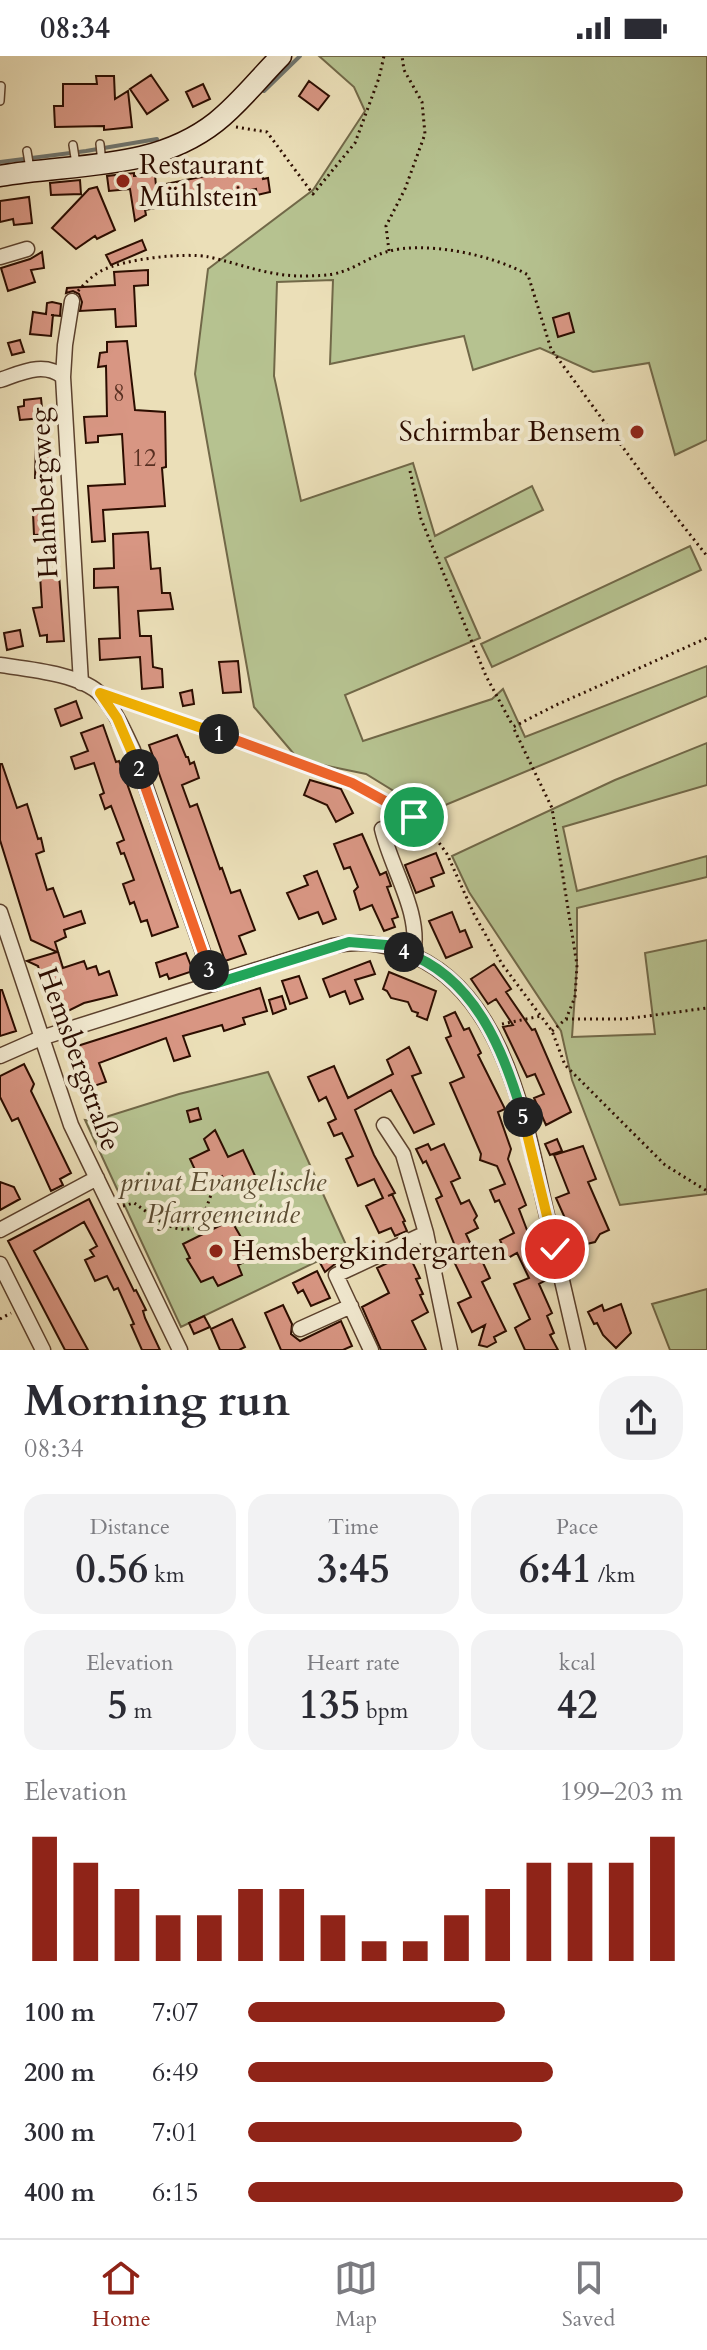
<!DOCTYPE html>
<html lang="en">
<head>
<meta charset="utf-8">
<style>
  body { margin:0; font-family:Cardo,serif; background:#f2f2f3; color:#2b2b33; height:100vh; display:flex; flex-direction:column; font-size:30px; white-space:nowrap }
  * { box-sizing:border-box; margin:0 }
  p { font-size:26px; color:#7c7c81 }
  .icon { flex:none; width:44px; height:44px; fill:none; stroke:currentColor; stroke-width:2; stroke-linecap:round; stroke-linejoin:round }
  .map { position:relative; height:1294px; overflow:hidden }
  .drawer { display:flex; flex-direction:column; background:#fff; flex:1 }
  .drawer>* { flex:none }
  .pin { position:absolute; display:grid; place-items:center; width:68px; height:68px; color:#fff; margin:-34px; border:4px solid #fff; border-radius:50%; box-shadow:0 2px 8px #0007 }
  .km { position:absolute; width:40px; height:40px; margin:-20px; border-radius:50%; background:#222; color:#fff; font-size:22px; line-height:40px; text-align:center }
  .round { display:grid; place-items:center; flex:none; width:84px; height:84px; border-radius:32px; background:#f2f2f3 }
  .headline { display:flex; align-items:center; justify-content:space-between; height:136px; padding:0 24px }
  h1 { font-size:44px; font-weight:700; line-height:60px }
  .figures { display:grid; grid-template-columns:repeat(3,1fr); gap:12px; height:136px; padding:8px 24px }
  .figures div { display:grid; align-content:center; border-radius:20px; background:#f2f2f3; text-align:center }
  .figures b { font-size:40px; font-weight:700 }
  .figures small { font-size:22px; font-weight:400 }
  .figures p { font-size:22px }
  .chart { height:224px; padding:16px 24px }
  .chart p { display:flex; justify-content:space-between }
  .chart svg { width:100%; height:144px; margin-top:8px; stroke:#8f2418; stroke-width:6 }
  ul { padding:0 24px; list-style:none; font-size:26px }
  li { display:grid; grid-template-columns:128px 96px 1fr; align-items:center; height:60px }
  li i { height:20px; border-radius:10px; background:#8f2418 }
  .status { display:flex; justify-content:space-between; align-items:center; height:56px; padding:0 40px; background:#fff; direction:ltr }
  .status svg { height:22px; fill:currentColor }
  .tab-bar { display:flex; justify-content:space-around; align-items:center; height:112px; border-top:2px solid #e1e1e2; background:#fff; font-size:22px; color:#7c7c81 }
  .tab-bar a { display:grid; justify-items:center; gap:4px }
  .tab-bar .current { color:#8f2418 }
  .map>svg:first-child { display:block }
</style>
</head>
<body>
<div class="status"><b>08:34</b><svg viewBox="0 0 49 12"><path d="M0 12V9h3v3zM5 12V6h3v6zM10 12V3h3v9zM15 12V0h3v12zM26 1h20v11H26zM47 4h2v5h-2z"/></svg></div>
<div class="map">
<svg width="707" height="1294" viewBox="0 0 707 1294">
  <rect width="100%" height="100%" fill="#ebdfb8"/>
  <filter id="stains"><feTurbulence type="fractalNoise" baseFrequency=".0025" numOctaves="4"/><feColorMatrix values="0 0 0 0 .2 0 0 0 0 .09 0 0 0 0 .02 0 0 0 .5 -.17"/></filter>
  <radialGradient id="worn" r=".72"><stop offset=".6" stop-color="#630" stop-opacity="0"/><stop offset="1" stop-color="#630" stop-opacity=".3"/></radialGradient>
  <!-- green -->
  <path fill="#b6c290" stroke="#716848" stroke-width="2" d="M319,0H707V384L675,399L649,307L593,316L540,292L473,314L464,280L330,308L333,224L277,226L274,320L301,445L413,407L435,480L532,430L543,454L445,502L480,582L345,639L363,685L492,643L503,633L525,681L707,610V640L443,750L423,753L366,718L299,704L254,651L195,318L208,213L313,134L365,55L354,31Z
    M690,490L701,514L492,611L481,588Z
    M707,687V729L563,771L577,835L707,800V821L577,852V909L572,981L655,978L645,897L707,884V1138L620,1149L572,1024L561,975L469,836L452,800L615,724Z
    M268,1016L347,1191L181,1271L85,1064L93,1065L179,1038Z
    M707,1233V1294H670L652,1248Z"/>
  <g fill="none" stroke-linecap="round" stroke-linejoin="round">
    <!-- stream -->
    <path stroke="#6f756e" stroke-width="4" d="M264,35L300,0
      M0,106L86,95L157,83"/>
  </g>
  <!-- building -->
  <path fill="#d89683" stroke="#2c0d00" stroke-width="2" d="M151,19L168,44L147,58L130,33Z
    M96,20H114L115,43L128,35L132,71L104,74V70L55,71L54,50H63V28H97Z
    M309,25L329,40L318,54L299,40Z
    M203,28L210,43L193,51L186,36Z
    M260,109L263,123L268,122L270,136L257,139L256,133L145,154L146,159L135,165L130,133L109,135L107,120L134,117V120L155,119L156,130Z
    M80,124L81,138L51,139L50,127Z
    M97,131L115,174L97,183L95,180L76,193L52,172L89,133Z
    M29,141L32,167L14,169L13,163L0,166V145Z
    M142,184L146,194L111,209L106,199Z
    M42,196L44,212L31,214L35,226L8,235L1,212L30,203Z
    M148,214V229L134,230L136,270L116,271L115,253L80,255L82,246L79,238L73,235L66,237L67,232L115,229L114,216Z
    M52,246L61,248L60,260L51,259H53L51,280L30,278L33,256L46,258L47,247Z
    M569,257L574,276L558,281L553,262Z
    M20,284L24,296L12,299L8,287Z
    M127,285L135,354L165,356L166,411L162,412L165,450L103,454L105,485L92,486L88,430L125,428L122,378L98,380V386L86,387L84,361L107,360L106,310L98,311L100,297L107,296V286Z
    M41,342L43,362L20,364L18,351L24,350V344Z
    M50,386L53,420L35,422L36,387Z
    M54,455L55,469H52V478L34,479L33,457Z
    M148,476L151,513L160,512L162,537H170L173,553L138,555L140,580H151L153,611L162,613L163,631L142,633L140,601L100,604L99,583L120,582L118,531L94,532V513L114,512L113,478Z
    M59,518L64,585L47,586V579L40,580L33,552L42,551L40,519Z
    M20,574L23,590L7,594L4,577Z
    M238,605L241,636L223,637L219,606Z
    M192,634L194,648L183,650L180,637Z
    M76,645L82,662L61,670L55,653Z
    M103,669L116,706L119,705L178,871L152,880L147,864L141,866L134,846L130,848L123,828L134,824L124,797L121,798L117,787L124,784L111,750L105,753L100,739L104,737L94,707L75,713L71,701L88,695L81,677Z
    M177,679L186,701H188L190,708L194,706L199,722L182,729L190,751L197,748L220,813L222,812L231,837L240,834L255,874L239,880L246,898L225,905L149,689Z
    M0,708H2L17,752L27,748L38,783L41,782L44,795L36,798L47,834L53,832L64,861L81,855L85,867L64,874L66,881L55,886L63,912L84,905L87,913L96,910L99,919L109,915L117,939L84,947L68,955L66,952L59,954L48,918L41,920L38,910L27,905L57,896L31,884L0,784Z
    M310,724L341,733L353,757L336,766L327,749L304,739Z
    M362,778L380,819L386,816L391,830L387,831L398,861L392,863L395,871L384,875L372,849L360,854L354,835L358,831L350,811L344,813L334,788Z
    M436,797L444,817L431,822L434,830L416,837L405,809Z
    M317,815L336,863L323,868L318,856L299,863L287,837L308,829L304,820Z
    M452,856L460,876L465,874L472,891L446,902L429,865Z
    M186,897L193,915L169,923L167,918L160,921L156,907Z
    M370,905L375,918L355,924L363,943L350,948L345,935L330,941L323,923Z
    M494,908L511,933L506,936L532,974L535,973L571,1056L546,1069L534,1042L544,1038L535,1018L527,1021L503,971L513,969L496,943L488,948L471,923Z
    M389,916L436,935L427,964L417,960L418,957L412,955L408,946L391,942L387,935L383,933Z
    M299,920L307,942L290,948L282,925Z
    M260,932L267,955L243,962L245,968L224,975L222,969L183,980L190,1000L174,1005L166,982L99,1007L106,1026L82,1034L68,993Z
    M0,934H2L16,975L0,980Z
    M282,940L286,953L273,958L269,944Z
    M455,956L464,974L469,972L481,997L478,999L505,1053L498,1056L511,1093L508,1103L526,1149L519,1153L546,1224L539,1228L552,1257L547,1260L554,1277L550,1279L558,1294H525L515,1272L530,1263L514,1228L529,1222L517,1197L508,1202L500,1184L514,1177L499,1144L495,1146L490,1134L505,1128L497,1110L480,1104L481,1098L450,1027L464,1021L446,982L451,980L444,961Z
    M409,991L421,1017L412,1020L434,1068L414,1077L391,1034L355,1054L374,1099L395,1137L388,1140L392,1138L405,1165L403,1166L407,1175L395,1180L391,1172L379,1177L366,1150L383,1142L374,1123L358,1130L346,1103L353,1100L342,1077L334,1080L328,1067L336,1063L326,1041L319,1045L308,1021L334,1010L348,1042L393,1018L387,1004Z
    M24,1008L34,1028L31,1035L71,1117L60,1123L63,1129L51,1135L18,1062L12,1065L0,1041V1020Z
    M198,1052L201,1063L190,1066L187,1055Z
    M215,1074L228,1101L243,1094L257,1124L235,1135L232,1129L227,1131L222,1120L202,1129L190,1103L209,1094L204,1083Z
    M557,1083L562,1095L550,1099L545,1088Z
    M428,1088L431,1094L444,1088L460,1122L451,1126L461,1148L469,1144L477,1160L474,1164L478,1172L466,1178L475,1197L478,1196L490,1222L482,1226L506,1275L494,1281L496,1286L487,1291L479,1289L485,1269L472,1276L458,1247L471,1241L448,1193L455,1190L436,1143L442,1140L426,1105L423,1107L416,1093Z
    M583,1090L596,1123L588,1126L609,1174L600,1178L595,1186L582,1189L577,1176L572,1178L556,1142L569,1137L554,1099Z
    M0,1126L14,1131L20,1143L0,1154Z
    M89,1143L134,1235L136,1234L146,1254L143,1255L145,1262L160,1294H142L131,1269L134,1268L118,1232L114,1234L107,1220L95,1225L85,1204L94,1200L90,1194L97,1190L84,1166L34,1195L88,1294H65L8,1185Z
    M231,1164L245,1188L243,1189L250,1203L238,1209L242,1219L218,1230L213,1221L201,1226L187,1203L190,1202L183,1188Z
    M408,1197L420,1222L416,1223L423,1238L420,1239L428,1256L412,1265L426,1294H381L362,1251L389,1237L377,1212Z
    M331,1199L335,1208L325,1216L319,1205Z
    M317,1215L330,1242L311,1250L303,1234L298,1237L293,1227Z
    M621,1248L631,1277L616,1292L603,1279L597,1267L594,1268L588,1256L602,1249L604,1255Z
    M283,1249L292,1268L291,1278L300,1285L341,1265L352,1290L343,1294H281L265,1257Z
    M204,1260L210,1271L194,1278L189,1267Z
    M232,1263L245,1291L239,1294H220L211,1273Z"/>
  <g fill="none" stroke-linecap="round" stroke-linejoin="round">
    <defs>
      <path id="lane" d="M0,45L1,30
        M100,88L102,107
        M73,89L76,108
        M27,95L30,113"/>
      <path id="street" d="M0,201L27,193
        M72,245L65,289L63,321L81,627
        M0,324C21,317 44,305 63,321
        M0,609C27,613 82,618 101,639C115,654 124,675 133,694L214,928
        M382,773C391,813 422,857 413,899
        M0,856L71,1069L180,1294
        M0,1000L41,982L332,890C358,884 379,887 404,896C502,930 525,1062 545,1151C556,1199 567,1246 578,1294
        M384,1069L403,1098L426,1177L450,1294
        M0,1174L97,1122
        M0,1208L43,1294
        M300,1273L351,1250
        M371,1294L336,1219L426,1177"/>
      <path id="secondary" d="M0,120C74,107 154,115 216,66C240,47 260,21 281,0"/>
    </defs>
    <!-- lane casing -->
    <use href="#lane" stroke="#5c422e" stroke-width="10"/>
    <!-- street casing -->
    <use href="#street" stroke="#5c422e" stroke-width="17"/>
    <!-- secondary casing -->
    <use href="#secondary" stroke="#2c0d00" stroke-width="23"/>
    <!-- path -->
    <path stroke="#2c0d00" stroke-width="3" stroke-dasharray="2 4" stroke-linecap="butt" d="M236,71L267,76L313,138L355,87L379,22L384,0
      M389,195L386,170L405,133L425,78L422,46L404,14L402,0
      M78,235C85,227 92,220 101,215C124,203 184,196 209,201C241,208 265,219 299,220C311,220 330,220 341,216C357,211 370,201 386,196C424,184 494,199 528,219L551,293L646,423L707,500
      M410,415L421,463L486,620L513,670
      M125,647L352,727L414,761L430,774L447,798L474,858L502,908L552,975L565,1009L665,1109L707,1135
      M566,963H625L707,952
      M502,968L541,960
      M552,975L566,963L575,941L577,909L552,752L513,671L556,649L707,582
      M123,1150L134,1147C154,1160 179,1185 201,1167L218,1119
      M201,1167L206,1176
      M0,1263L11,1257"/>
    <!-- lane -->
    <use href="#lane" stroke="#f2ead1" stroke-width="7"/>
    <!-- street -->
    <use href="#street" stroke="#f2ead1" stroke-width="14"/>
    <!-- secondary -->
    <use href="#secondary" stroke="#f2ead1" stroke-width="20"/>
  </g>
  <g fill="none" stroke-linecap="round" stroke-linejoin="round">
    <defs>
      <path id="split-1" d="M219,678L352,727L414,761"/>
      <path id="split-2" d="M139,713L117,662L100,637L219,678"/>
      <path id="split-3" d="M139,713L209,914"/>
      <path id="split-4" d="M209,914L214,928L349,886L386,889L404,896"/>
      <path id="split-5" d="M404,896C474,920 504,994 523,1061"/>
      <path id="split-6" d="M523,1061L555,1193"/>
    </defs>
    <!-- split-1 casing -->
    <use href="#split-1" stroke="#fff" stroke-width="16"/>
    <!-- split-2 casing -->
    <use href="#split-2" stroke="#fff" stroke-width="16"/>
    <!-- split-3 casing -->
    <use href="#split-3" stroke="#fff" stroke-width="16"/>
    <!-- split-4 casing -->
    <use href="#split-4" stroke="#fff" stroke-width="16"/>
    <!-- split-5 casing -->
    <use href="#split-5" stroke="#fff" stroke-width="16"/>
    <!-- split-6 casing -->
    <use href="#split-6" stroke="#fff" stroke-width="16"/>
    <!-- split-1 -->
    <use href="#split-1" stroke="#f0652b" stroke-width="10"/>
    <!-- split-2 -->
    <use href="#split-2" stroke="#f5b400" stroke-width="10"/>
    <!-- split-3 -->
    <use href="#split-3" stroke="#f0652b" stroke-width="10"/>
    <!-- split-4 -->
    <use href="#split-4" stroke="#22a559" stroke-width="10"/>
    <!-- split-5 -->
    <use href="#split-5" stroke="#22a559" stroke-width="10"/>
    <!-- split-6 -->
    <use href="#split-6" stroke="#f5b400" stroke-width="10"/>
  </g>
  <!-- markers -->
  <g fill="#8f2418" stroke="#f2ead1" stroke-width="3">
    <circle cx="123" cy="125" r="8"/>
    <circle cx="637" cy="376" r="8"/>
    <circle cx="216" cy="1195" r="8"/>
  </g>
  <g text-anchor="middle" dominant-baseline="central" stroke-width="8" stroke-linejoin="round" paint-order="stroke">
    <!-- number labels -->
    <g font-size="24" fill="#572f21">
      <text x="119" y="337">8</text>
      <text x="144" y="402">12</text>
    </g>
    <!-- poi labels -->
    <g font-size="28" fill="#2c0d00" stroke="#f2ead1" text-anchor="start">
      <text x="139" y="109">Restaurant<tspan x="139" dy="32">Mühlstein</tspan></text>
      <text x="621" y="376" text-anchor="end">Schirmbar Bensem</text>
      <text x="232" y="1195">Hemsbergkindergarten</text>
    </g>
    <!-- street labels -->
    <g font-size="28" fill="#2c0d00" stroke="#f2ead1">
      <text transform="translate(44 437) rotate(-93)">Hahnbergweg</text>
      <text transform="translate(79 1003) rotate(70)">Hemsbergstraße</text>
    </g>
    <!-- park labels -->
    <g font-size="28" font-style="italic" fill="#5c4c32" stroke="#f2ead1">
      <text x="223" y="1126">privat Evangelische<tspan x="223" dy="32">Pfarrgemeinde</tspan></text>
    </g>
  </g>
  <rect width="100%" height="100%" filter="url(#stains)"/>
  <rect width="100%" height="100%" fill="url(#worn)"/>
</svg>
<div class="pin" style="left:414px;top:761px;background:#1e9e55"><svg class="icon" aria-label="arrive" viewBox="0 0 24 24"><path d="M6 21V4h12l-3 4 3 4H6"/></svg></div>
<div class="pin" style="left:555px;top:1193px;background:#d93025"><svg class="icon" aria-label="check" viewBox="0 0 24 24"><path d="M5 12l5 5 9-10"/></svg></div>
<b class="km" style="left:219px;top:678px">1</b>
<b class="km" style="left:139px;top:713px">2</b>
<b class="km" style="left:209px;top:914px">3</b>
<b class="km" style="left:404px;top:896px">4</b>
<b class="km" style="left:523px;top:1061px">5</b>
</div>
<section class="drawer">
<div class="headline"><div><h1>Morning run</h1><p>08:34</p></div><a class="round"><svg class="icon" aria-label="share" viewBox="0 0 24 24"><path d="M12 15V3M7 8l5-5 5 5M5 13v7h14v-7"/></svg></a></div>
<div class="figures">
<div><p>Distance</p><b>0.56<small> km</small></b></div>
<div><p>Time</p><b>3:45</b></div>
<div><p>Pace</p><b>6:41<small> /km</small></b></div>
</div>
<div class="figures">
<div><p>Elevation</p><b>5<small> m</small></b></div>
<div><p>Heart rate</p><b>135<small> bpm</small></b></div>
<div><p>kcal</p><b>42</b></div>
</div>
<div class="chart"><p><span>Elevation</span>199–203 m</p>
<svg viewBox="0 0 160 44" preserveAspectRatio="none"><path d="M5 44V6M15 44V14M25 44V22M35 44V30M45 44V30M55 44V22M65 44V22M75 44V30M85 44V38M95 44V38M105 44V30M115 44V22M125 44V14M135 44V14M145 44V14M155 44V6"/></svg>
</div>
<ul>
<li><b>100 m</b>7:07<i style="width:59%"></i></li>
<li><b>200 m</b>6:49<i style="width:70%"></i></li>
<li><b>300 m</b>7:01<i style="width:63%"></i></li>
<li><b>400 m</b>6:15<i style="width:100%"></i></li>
</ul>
</section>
<nav class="tab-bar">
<a class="current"><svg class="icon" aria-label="home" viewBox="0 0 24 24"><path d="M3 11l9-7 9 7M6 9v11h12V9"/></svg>Home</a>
<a><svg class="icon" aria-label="map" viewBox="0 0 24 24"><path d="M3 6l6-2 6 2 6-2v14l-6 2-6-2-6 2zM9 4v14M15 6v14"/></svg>Map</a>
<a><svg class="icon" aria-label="saved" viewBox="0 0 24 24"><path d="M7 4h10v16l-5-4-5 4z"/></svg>Saved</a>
</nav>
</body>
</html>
